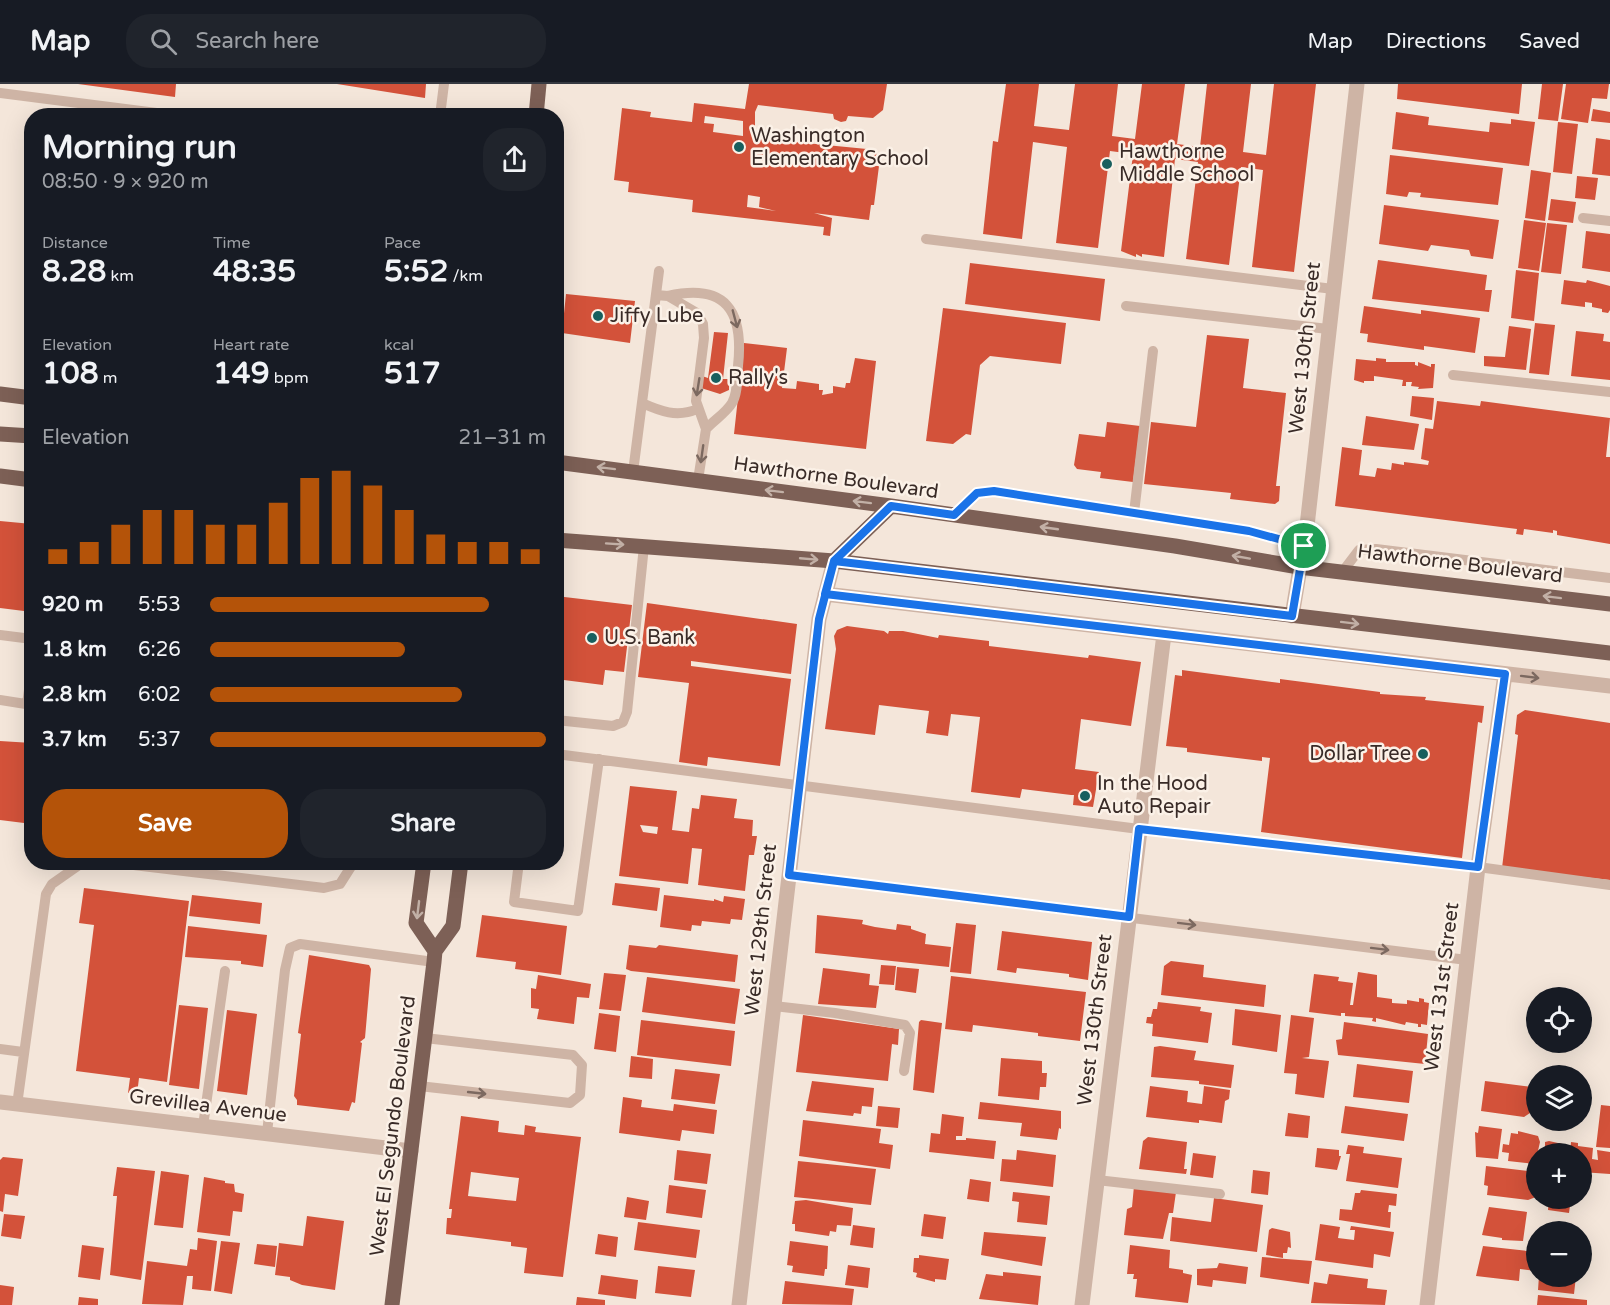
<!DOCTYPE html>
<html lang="en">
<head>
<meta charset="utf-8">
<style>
  body { margin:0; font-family:"Varela Round",sans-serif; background:#20242c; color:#f1f3f6; height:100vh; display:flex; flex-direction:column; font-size:22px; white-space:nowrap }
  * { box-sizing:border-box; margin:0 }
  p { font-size:20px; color:#9ea1a6 }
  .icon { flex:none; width:33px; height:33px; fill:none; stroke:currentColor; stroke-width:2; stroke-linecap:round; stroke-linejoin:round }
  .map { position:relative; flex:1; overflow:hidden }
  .details { position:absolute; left:24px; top:24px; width:540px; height:762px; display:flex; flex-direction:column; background:#171b24; border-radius:24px; box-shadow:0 6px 24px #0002 }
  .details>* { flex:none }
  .tools { position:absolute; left:1526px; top:903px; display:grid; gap:12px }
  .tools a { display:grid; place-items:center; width:66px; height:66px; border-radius:50%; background:#171b24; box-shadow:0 6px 24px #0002; font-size:30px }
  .pin { position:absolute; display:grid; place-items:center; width:51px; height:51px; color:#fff; margin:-26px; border:3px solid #fff; border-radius:50%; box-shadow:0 2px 6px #0007 }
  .round { display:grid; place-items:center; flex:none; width:63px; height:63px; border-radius:24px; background:#20242c }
  .head { display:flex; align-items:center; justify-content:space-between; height:102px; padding:0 18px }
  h1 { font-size:33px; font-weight:700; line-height:45px }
  .figures { display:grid; grid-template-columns:repeat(3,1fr); gap:9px; height:102px; padding:6px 18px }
  .figures div { display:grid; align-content:center }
  .figures b { font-size:30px; font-weight:700 }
  .figures small { font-size:16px; font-weight:400 }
  .figures p { font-size:16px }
  .chart { height:168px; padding:12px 18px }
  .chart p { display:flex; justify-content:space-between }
  .chart svg { width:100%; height:108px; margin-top:6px; stroke:#b45309; stroke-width:6 }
  .button { display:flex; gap:12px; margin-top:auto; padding:12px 18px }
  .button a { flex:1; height:69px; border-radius:24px; background:#b45309; color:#fff; font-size:24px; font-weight:700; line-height:69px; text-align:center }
  .button a+a { background:#20242c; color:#f1f3f6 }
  ul { padding:0 18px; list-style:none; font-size:20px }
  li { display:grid; grid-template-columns:96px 72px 1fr; align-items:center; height:45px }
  li i { height:15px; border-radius:8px; background:#b45309 }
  header { display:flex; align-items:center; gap:36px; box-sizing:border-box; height:84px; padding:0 30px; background:#171b24; border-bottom:2px solid #363941 }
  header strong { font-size:28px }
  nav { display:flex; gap:33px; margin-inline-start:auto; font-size:21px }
  .search { width:420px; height:54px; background:#20242c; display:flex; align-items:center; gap:15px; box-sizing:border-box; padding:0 21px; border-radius:24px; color:#9ea1a6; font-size:22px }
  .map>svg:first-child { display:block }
</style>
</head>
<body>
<header>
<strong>Map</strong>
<div class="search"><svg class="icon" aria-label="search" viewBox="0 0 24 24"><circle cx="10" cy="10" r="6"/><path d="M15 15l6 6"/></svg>Search here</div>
<nav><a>Map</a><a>Directions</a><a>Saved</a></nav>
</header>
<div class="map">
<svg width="1610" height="1221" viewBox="0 0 1610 1221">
  <rect width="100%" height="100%" fill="#f4e6da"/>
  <!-- building -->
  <path fill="#d3523a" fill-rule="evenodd" d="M78,0H176L175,13Z
    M337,0H426L425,14Z
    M749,0H887L883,26L873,34L848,32L846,37L841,38L834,35L833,30L758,21L755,28V54L877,66L875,82H879L874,121H871L869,136L814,129L832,134L830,152L823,151L824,143L692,128L693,116L628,108L629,98L614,96L622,24L651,28L650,33L692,38L694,19L745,25ZM705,32L743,37V52L713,48L714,40L704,39ZM748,111L760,113L759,123L776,127L747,123Z
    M1006,0H1039L1034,42L1069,46L1075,0H1118L1112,52L1135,55L1142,0H1185L1177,60L1200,63L1207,0H1251L1243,68L1266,71L1274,0H1316L1294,188L1252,183L1263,86L1241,83L1229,181L1186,175L1198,78L1175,75L1164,173L1142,170V173L1136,170V173L1121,167L1133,70L1110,67L1098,164L1056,159L1067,63L1033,58L1022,155L983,150L993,57L998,58Z
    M1398,0H1522L1519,30L1397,15Z
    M1542,0H1563L1558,37L1538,35Z
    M1566,0H1609L1607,15L1592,14L1588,39L1561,35Z
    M1593,25L1610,28V39L1591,37Z
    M1396,28L1429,33L1428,41L1489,48L1490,38L1511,40V35L1535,38L1529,82L1392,65Z
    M1558,38L1578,40L1572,90L1553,88Z
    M1596,54L1610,56V92L1592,90Z
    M1390,71L1503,84L1498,121L1420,113L1421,109L1409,108L1407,113L1386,110Z
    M1531,86L1551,89L1545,137L1525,134Z
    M1577,92L1598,94L1595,116L1575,114Z
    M1551,115L1576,118L1573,139L1548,136Z
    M1384,121L1499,136L1493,175L1471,172L1469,166L1431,161L1428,167L1379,160Z
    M1524,136L1546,139L1539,187L1518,184Z
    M1547,139L1567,141L1561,190L1541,188Z
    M1586,147L1610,150V188L1582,184Z
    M1378,176L1487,191L1485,206H1492L1489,228L1372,215Z
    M970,179L1105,195L1100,237L965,220Z
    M1516,186L1539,189L1534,237L1511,234Z
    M1564,196L1586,199L1587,196L1610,202V226L1608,229L1602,228V225L1592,223V219L1585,218V223L1561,220Z
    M566,210L635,217L630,259L562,249Z
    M1364,222L1421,230V226L1480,234L1475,269L1424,262V266L1367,258L1368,250L1360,249Z
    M943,224L1066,239L1061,280L990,272L980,281L971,351L966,350L953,360L926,357Z
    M1535,239L1555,241L1549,291L1529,289Z
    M1509,242L1531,245L1526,286L1484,282V272L1505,273Z
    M1576,247L1604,250L1603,257L1610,258V296L1571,292Z
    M714,248L728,249L723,295H729V306L720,310L701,304L702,292L708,294Z
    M1207,251L1249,255L1243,304L1286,309L1276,402H1280L1279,417L1275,420L1230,415L1231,409L1144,400L1151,338L1196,343Z
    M744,259L787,264L782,304L796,305L797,297L819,300V306H823L822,311L833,309V302L845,304L846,299H850L855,274L876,277L866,365L734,350Z
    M1376,274L1386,275V278H1415V281L1418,282V278L1431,283V280H1435L1433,304L1418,305L1419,303L1411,302L1412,298H1406V302H1402L1403,296L1374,292V297H1364V299L1354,296L1356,275L1376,277Z
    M1412,312L1434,314L1432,336L1410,332Z
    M1437,317L1480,322L1481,317L1610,334L1606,373H1610V460L1557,451V447L1553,446V449L1524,445L1523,451L1516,450L1517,445L1335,422L1342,363L1362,366L1359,391L1375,393L1377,384L1391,386L1392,379L1404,381V378L1428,381L1429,377L1421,375L1425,344L1433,345Z
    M1366,332L1419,340L1414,366L1362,361Z
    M1107,338L1140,342L1133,398L1100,394L1101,388L1077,385L1074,381L1079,350L1105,353Z
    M0,437L32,440V528L0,524Z
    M556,512L632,521L624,588L605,586L603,601L556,595Z
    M647,519L797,540L791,590L691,577V582L791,595L780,682L708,673L707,682L679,678L689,599L638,593Z
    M847,542L884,547L888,550L889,547H903L938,554L939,551L989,557V562L1088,574L1089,571L1141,578L1131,642L1081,635L1075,685L1099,688L1093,723L1073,721L1074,711H1071L1022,705L1020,714L971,708L980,633L951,630L948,652L926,649L929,627L879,621L875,651L825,645L836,565L834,552L837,546Z
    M1182,586L1280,599V595L1380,608V610L1426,613L1425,616L1484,622L1482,639L1478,638L1462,774L1261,748L1270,674L1262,673V677L1187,668V664L1166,662L1175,591L1182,592Z
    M1525,626L1610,639V796L1502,784L1518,651L1515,650L1517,631Z
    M0,657L32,659V740L0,736Z
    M630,702L677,707L672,746L689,748L692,724L699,725L701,711L737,715L734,734L753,736L752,752H757L754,771H749L745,807L698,801L702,765L692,764L688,800L619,792ZM640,741L658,743L657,750L643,748Z
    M615,799L660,804L657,827L612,821Z
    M84,804L189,817L167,998L139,994L137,1010L128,1009L130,994L76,987L94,841L79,839Z
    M192,811L262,819L260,840L189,832Z
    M664,811L714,817V815L723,818L724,812L745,815L742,836L731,835L730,840L702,837L701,842L692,841L691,847L660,843Z
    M482,831L567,842L561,891L515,885L516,878L476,873Z
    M817,831L863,836L862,840L875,843L896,846L897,840L911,842V845L926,850L925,860L951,863L949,883L815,869Z
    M956,839L976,841L971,890L950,888Z
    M188,842L267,851L263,883L241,880V877L185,873Z
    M1002,847L1092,858L1088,896L1069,893V890L1017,884L1016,889L997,886Z
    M629,861L656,864L659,861L738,871L735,898L631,887L626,885Z
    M309,871L369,881L371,885L365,954L360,958L362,959L355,1019L352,1018L349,1027L297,1021V1016L294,1012L301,950L298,949Z
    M1171,877L1204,881L1203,893L1266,901L1264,923L1161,911L1164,882Z
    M881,881L896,882L894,901L879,900Z
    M897,883L919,885L916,909L895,906Z
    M823,884L870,890L869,901L879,902L876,924L818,920Z
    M1358,888L1377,891V913L1392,915V919L1407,920V916L1419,918V914L1424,915V918L1429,919L1427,941L1421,940V943H1418V940L1406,938L1405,941L1376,934V938L1372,937L1373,934L1345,932V929H1341V932L1309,928L1314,890L1339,893L1338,897L1353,899L1350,921H1353Z
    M604,889L626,891L621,927L599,925Z
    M538,891L591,900L589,914L577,913L574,940L537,935L539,925L531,924V904L536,905Z
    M951,892L1086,908L1080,957L1038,952V949L973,941L972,948L945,945Z
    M647,893L740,905L735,940L642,928Z
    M1158,918L1201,923L1200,927L1212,929L1208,959L1152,952L1153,940L1146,939L1147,933H1151L1153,925H1157Z
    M179,921L208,924L199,1005L169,1001Z
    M1235,925L1281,931L1277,968L1232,961Z
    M227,926L257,930L247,1011L217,1007Z
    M599,929L620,932L616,968L594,965Z
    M803,931L899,945L898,961L892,960L888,997L796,988Z
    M1291,931L1314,934L1309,973L1302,974L1329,977L1324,1014L1295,1010L1297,990L1284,989Z
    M641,936L735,947L731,982L637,971Z
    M921,936L942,939L934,1009L913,1006L919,938Z
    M1344,938L1428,950L1425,980L1338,971L1336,956L1342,955Z
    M1160,962L1196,967L1194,976L1234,981L1231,1004L1199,1000V997L1151,993L1154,963Z
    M631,972L653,975L652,995L629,993Z
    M1001,974L1042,977V989H1047L1046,1003H1040L1039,1016L998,1012Z
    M1357,980L1413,987L1409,1019L1353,1013Z
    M675,985L720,990L715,1020L671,1015Z
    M812,997L874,1004L872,1023L862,1022L861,1030L854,1029L853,1032L806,1027Z
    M1485,997L1533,1003L1532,1005L1536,1006L1535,1023H1530V1029L1524,1033L1481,1027Z
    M1150,1002L1188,1007L1187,1018L1202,1020L1204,1002L1230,1006L1229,1015L1225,1017L1222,1039L1199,1036V1039L1146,1033Z
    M623,1013L642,1016L641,1023L673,1027L674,1020L717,1026L714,1050L682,1046L680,1057L619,1049Z
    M980,1018L1061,1027V1045L1059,1044L1057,1056L1020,1052L1022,1039L978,1035Z
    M1601,1021L1610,1022V1064L1596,1063Z
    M878,1022L900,1024L898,1044L876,1042Z
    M1345,1022L1408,1030L1404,1057L1341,1049Z
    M1288,1029L1310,1032L1308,1054L1285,1052Z
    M942,1030L964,1033L962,1052H956V1056H966V1054L996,1057L994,1075L929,1068L931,1049L940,1050Z
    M461,1032L499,1037L498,1048L524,1051L525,1041L536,1043L535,1048L581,1053L563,1193L524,1189L527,1164L511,1162V1158L446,1150L447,1134H451L452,1125H449ZM471,1088L519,1094L516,1117L468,1112Z
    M803,1036L881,1045L879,1059L893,1061L890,1085L799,1072Z
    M1479,1042L1502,1045L1498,1075L1476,1073L1475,1048L1478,1049Z
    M1518,1047L1538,1052L1540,1058L1535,1080L1508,1077L1509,1069L1502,1068L1503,1060L1509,1061L1511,1049L1518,1050Z
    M1148,1053L1187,1058L1184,1085H1187L1186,1090L1139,1085L1143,1057Z
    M1549,1057L1567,1061L1566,1070H1541L1545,1066V1058Z
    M1571,1058L1578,1059V1062L1593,1064L1592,1075L1598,1076L1597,1066L1610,1068V1090L1581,1088V1070H1570Z
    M1348,1061L1364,1063L1363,1069L1402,1074L1398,1104L1346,1097L1350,1070H1346Z
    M1317,1064L1339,1066V1072H1341L1337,1086L1315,1083Z
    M677,1066L711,1070L707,1100L674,1096Z
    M1017,1066L1056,1071L1053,1103L1000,1097L1002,1075L1016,1076Z
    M1193,1069L1216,1072L1213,1094L1190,1091Z
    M3,1073L23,1075L18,1112L5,1110L3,1128L0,1127V1076Z
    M798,1077L876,1085L871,1121L794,1113Z
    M1486,1082L1536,1088V1113L1528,1116L1487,1111L1488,1102L1484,1101Z
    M117,1083L155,1087L141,1196L110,1191L117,1112H113Z
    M1253,1086L1270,1088L1268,1111L1251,1109Z
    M161,1087L189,1091L183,1144L154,1141Z
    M204,1093L225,1097V1099L234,1100L235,1108L244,1110L242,1128L233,1127L230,1152L197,1148Z
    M970,1095L991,1098L989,1118L967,1115Z
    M669,1101L706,1106L702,1134L666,1129Z
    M1134,1102L1176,1108L1173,1129H1169L1163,1155L1124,1151L1127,1125L1132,1123Z
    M1361,1106L1397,1110L1396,1122L1389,1121L1388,1128H1391L1390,1144L1339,1136L1340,1125L1352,1126L1355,1109H1360Z
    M1013,1108L1050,1112L1047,1141L1017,1138L1019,1118L1012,1117Z
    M627,1113L649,1117L646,1136L624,1133Z
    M1214,1114L1263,1121L1257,1168L1170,1157L1172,1133L1211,1138Z
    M1549,1114H1571L1569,1129L1548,1126Z
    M806,1116L853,1124L851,1142L837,1141L836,1148L830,1147L829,1152L795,1147V1140H792L795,1117Z
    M1489,1123L1527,1128L1523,1157L1502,1156V1154L1482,1151Z
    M4,1130L25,1132L21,1155L1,1152Z
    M924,1130L946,1133L943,1155L921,1152Z
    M307,1132L344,1137L335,1206L302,1201L290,1196V1193L275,1191L279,1159L303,1162Z
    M638,1138L700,1146L696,1174L634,1166Z
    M1320,1140L1340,1143L1338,1154L1354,1156L1355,1146H1350L1351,1142L1394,1148L1390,1173L1374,1170L1373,1184L1315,1176Z
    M853,1141L875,1144L873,1164L850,1161Z
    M1272,1144L1290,1148L1291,1164L1288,1163L1287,1169H1283V1174L1266,1171L1269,1146Z
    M984,1148L1046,1153L1042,1182L981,1171Z
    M598,1150L618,1153L616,1173L595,1170Z
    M198,1154L217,1157L211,1207L192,1205L193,1192H187L183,1221L142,1220L147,1177L187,1182L190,1165L197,1166Z
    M221,1157L240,1159L232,1210L214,1207Z
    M790,1157L828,1162L827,1185H825L824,1192L792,1188L793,1182L787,1181Z
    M257,1160L277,1162L275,1183L254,1180Z
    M82,1161L104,1164L100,1196L78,1193Z
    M1130,1161L1170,1166L1169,1184L1183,1186V1189L1192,1191L1188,1219L1135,1213L1137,1195H1133L1134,1190H1127Z
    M1483,1162L1536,1168V1187L1520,1185L1519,1197L1476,1192Z
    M919,1171L949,1175L946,1196L935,1195V1198L916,1193L917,1189L913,1188L914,1174H919Z
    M1262,1173L1312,1177L1309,1200L1260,1193Z
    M1219,1179L1248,1183L1246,1200L1213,1196L1212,1203L1197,1201V1185L1217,1184Z
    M848,1181L870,1184L868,1204L845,1201Z
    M658,1182L695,1186L691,1213L655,1209Z
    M1003,1188L1041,1192L1038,1221L979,1215L986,1190L1003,1192Z
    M1329,1190L1368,1195L1367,1204L1387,1206L1385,1221L1311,1219L1314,1198L1327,1200Z
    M601,1191L638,1196L636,1215L598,1210Z
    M1539,1192H1576L1574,1210L1538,1206Z
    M785,1197L854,1205L852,1221L782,1220Z
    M0,1201L14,1203L12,1221H0Z
    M1538,1211L1587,1216V1221H1537Z
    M79,1213L98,1215V1221H78Z
    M577,1213L605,1216V1221H576Z"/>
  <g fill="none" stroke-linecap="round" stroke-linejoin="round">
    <!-- lane -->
    <path stroke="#ceb4a5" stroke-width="10" d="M0,9L180,32
      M440,32L444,0
      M1583,134L1610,137
      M926,155L1333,205
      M656,211L668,212L697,229L703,240L704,254L696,317L706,345L698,396
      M668,212C726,199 744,227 738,282C737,293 738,309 732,319C726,329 714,336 706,345
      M1126,222L1328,245
      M1453,291L1610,308
      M642,319C660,327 677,334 697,325
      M633,388L659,187
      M1134,429L1153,267
      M954,431L977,409L994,407L1249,447L1304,463
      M1343,487L1359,466L1376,465L1610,494
      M0,551L24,554
      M0,616L32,621
      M27,620L32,584
      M556,636L613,642L623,638L627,628L644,462
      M556,670L1139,745L1478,783L1610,801
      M519,778L514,818L578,827L599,675
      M789,791L1467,876
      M774,922L835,929L905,941L910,949L904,987
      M0,965L23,968
      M419,1002L570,1019L580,1011L582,981L573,971L425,954
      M17,1021L46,810L52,800L82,779H117L324,804L340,800L354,778
      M203,1042L225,887
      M267,1049L285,886L290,864L300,860L434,878
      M1097,1096L1220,1110"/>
    <!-- street -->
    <path stroke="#ceb4a5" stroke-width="15" d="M825,510L1610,602
      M1292,532L1307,442L1357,0
      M0,1018L411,1067
      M739,1221L819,535L834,477
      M1082,1221L1164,550
      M1427,1221L1478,783L1505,590"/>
    <!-- primary -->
    <path stroke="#7d6056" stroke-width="15" d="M536,32L539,0
      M0,310L32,314
      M0,350L32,352
      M556,378L891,422L1175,462L1299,483L1610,520
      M0,392L32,396
      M556,456L834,477L1610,569
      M834,477L891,422
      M424,778L416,839L435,867
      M392,1221L434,878L435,867L453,842L461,778"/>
  </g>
  <!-- one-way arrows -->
  <defs><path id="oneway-shaft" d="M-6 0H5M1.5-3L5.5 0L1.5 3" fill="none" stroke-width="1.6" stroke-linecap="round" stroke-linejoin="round" transform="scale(1.5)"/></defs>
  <g stroke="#7c6960">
    <use href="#oneway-shaft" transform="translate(735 235) rotate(75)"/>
    <use href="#oneway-shaft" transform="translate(698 303) rotate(99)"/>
    <use href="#oneway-shaft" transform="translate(702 370) rotate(98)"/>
    <use href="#oneway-shaft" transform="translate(1530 593) rotate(7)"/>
    <use href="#oneway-shaft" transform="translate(1187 840) rotate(7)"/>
    <use href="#oneway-shaft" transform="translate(1380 865) rotate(7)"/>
    <use href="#oneway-shaft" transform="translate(477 1009) rotate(6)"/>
  </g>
  <g stroke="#c2b0a6">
    <use href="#oneway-shaft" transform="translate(606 384) rotate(-173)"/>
    <use href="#oneway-shaft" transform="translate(774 407) rotate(-173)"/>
    <use href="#oneway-shaft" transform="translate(862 418) rotate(-173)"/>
    <use href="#oneway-shaft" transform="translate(1049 444) rotate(-172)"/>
    <use href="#oneway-shaft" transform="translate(615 460) rotate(4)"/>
    <use href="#oneway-shaft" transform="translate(1241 473) rotate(-170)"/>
    <use href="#oneway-shaft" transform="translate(809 475) rotate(5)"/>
    <use href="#oneway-shaft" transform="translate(1552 513) rotate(-173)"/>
    <use href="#oneway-shaft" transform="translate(1350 539) rotate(7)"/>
    <use href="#oneway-shaft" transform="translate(418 826) rotate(97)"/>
  </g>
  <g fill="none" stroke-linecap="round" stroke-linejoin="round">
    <defs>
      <path id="route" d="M1304,462L1249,447L994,407L977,409L954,431L891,422L834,477L819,535L789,791L1129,833L1139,745L1478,783L1505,590L825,510L834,477L1292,532L1304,462"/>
    </defs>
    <!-- route casing -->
    <use href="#route" stroke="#fff" stroke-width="12"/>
    <!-- route -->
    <use href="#route" stroke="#1a73e8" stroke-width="8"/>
  </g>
  <!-- markers -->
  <g fill="#185f5e" stroke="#fbf1e7" stroke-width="2">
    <circle cx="739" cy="63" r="6"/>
    <circle cx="1107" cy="80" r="6"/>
    <circle cx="598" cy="232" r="6"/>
    <circle cx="716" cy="294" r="6"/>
    <circle cx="592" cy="554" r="6"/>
    <circle cx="1423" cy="670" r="6"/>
    <circle cx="1085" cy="712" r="6"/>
  </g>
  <g text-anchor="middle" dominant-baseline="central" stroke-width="5" stroke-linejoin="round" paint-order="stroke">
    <!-- poi labels -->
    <g font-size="20" fill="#392b27" stroke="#fbf1e7" text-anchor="start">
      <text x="751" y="52">Washington<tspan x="751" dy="23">Elementary School</tspan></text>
      <text x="1119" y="68">Hawthorne<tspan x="1119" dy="23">Middle School</tspan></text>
      <text x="610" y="232">Jiffy Lube</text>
      <text x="728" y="294">Rally's</text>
      <text x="604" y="554">U.S. Bank</text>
      <text x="1411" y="670" text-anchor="end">Dollar Tree</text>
      <text x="1097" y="700">In the Hood<tspan x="1097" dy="23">Auto Repair</tspan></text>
    </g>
    <!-- street labels -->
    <g font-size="20" fill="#392b27" stroke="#fbf1e7">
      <text transform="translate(1305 264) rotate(-84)">West 130th Street</text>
      <text transform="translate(836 394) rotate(8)">Hawthorne Boulevard</text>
      <text transform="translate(1460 480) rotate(7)">Hawthorne Boulevard</text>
      <text transform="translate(761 846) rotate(-84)">West 129th Street</text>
      <text transform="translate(1442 903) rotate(-83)">West 131st Street</text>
      <text transform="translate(1095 936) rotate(-83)">West 130th Street</text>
      <text transform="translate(208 1022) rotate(7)">Grevillea Avenue</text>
      <text transform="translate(393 1042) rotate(-83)">West El Segundo Boulevard</text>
    </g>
  </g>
</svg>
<div class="tools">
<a><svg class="icon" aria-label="locate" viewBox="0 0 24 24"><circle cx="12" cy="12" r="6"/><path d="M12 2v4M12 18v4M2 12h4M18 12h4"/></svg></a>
<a><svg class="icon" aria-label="layers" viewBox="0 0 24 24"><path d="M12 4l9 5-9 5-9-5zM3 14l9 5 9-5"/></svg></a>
<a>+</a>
<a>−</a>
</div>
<div class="pin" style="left:1304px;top:462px;background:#1e9e55"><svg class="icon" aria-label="arrive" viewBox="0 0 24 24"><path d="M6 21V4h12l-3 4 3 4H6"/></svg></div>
<section class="details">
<div class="head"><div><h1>Morning run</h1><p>08:50 · 9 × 920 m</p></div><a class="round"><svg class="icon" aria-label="share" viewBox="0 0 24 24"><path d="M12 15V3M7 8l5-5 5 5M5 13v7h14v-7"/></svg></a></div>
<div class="figures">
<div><p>Distance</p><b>8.28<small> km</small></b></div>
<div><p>Time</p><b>48:35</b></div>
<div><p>Pace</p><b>5:52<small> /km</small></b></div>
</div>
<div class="figures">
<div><p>Elevation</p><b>108<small> m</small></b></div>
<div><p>Heart rate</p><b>149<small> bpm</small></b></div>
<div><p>kcal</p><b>517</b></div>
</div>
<div class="chart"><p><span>Elevation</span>21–31 m</p>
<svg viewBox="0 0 160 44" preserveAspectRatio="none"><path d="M5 44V38M15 44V35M25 44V28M35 44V22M45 44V22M55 44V28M65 44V28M75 44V19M85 44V9M95 44V6M105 44V12M115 44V22M125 44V32M135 44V35M145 44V35M155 44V38"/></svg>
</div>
<ul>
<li><b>920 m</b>5:53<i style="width:83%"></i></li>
<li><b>1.8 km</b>6:26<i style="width:58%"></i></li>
<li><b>2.8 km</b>6:02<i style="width:75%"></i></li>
<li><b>3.7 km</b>5:37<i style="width:100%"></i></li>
</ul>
<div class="button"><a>Save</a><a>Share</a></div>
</section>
</div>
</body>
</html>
